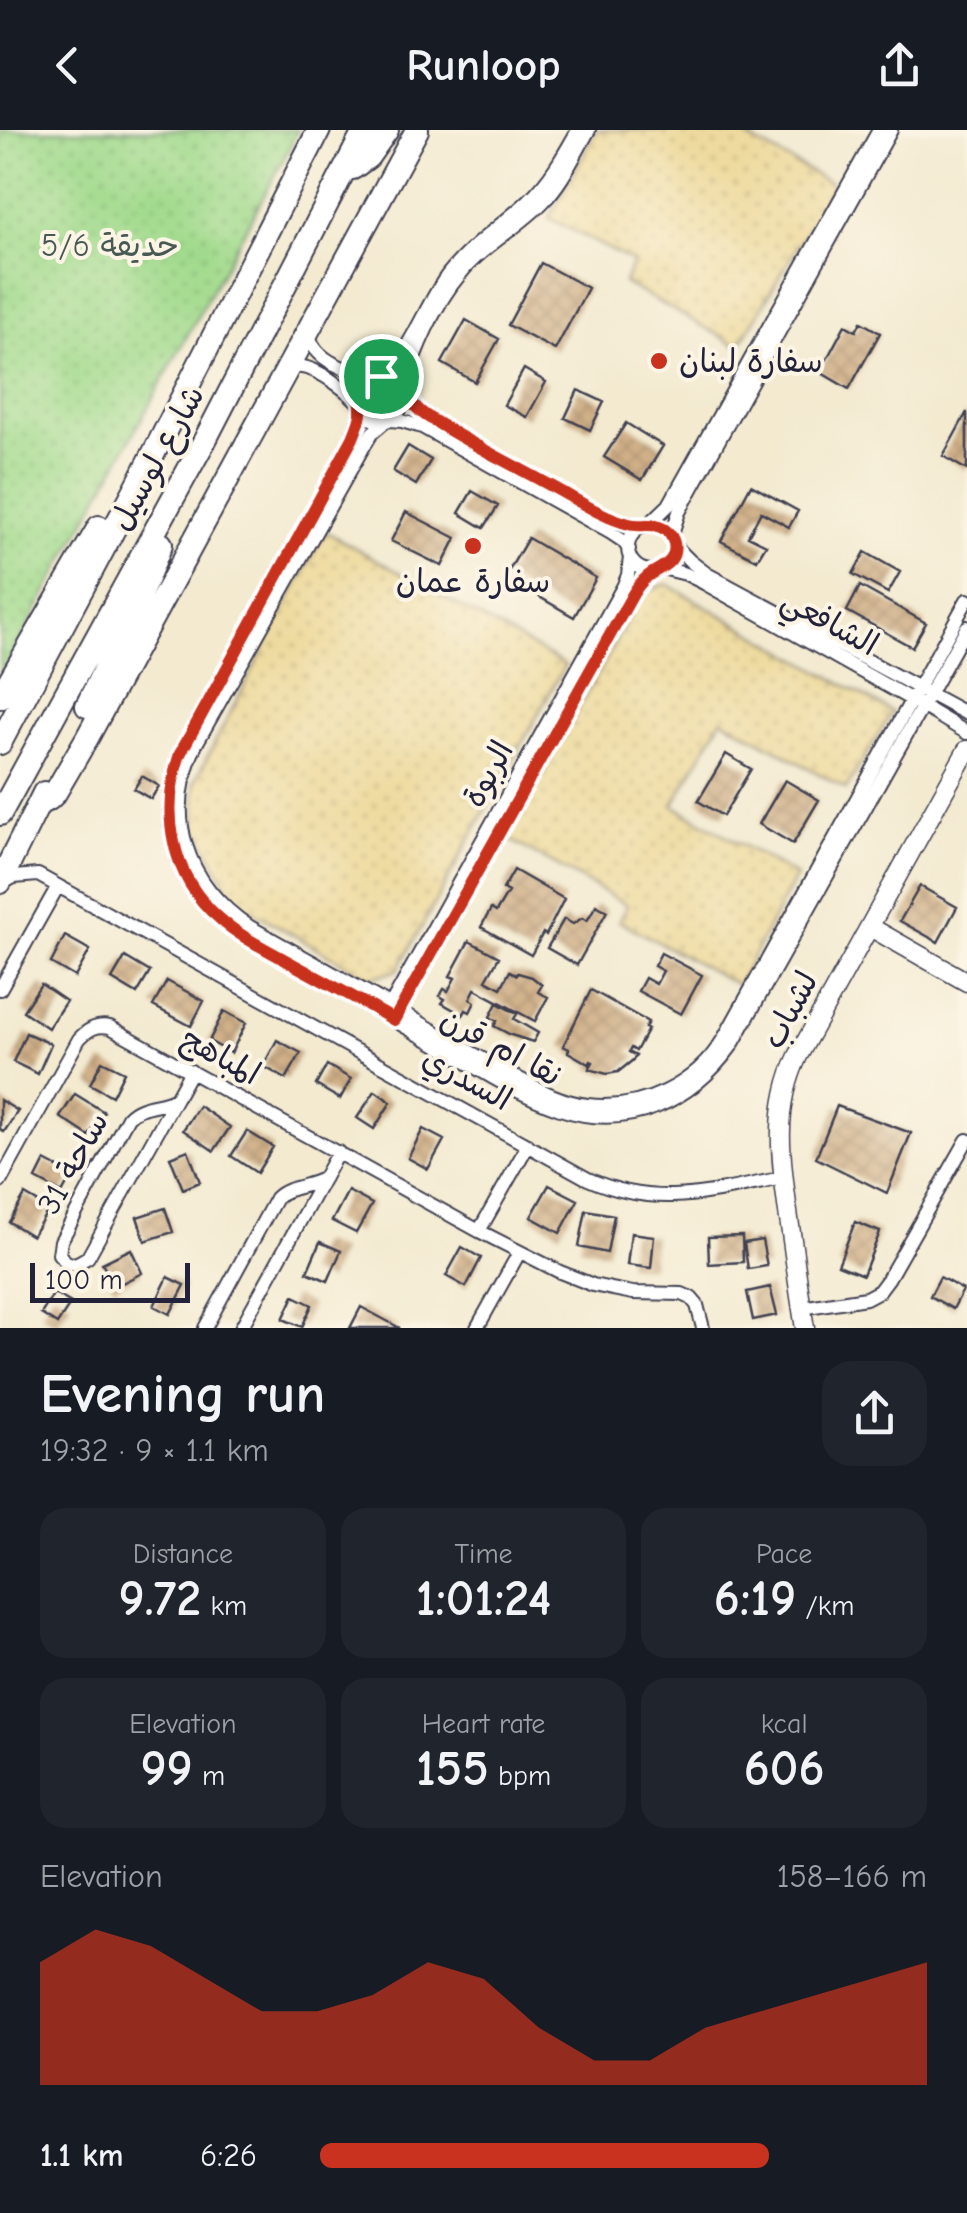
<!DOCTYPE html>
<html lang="en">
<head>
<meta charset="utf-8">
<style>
  body { margin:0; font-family:"Comic Neue","Playpen Sans Arabic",sans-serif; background:#20242c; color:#f1f3f6; height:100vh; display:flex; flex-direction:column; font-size:38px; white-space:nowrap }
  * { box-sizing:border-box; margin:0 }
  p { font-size:32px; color:#9ea1a6 }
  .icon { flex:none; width:55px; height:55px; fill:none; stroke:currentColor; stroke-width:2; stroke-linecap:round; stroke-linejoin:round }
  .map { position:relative; height:1198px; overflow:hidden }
  .details { display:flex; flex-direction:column; background:#171b24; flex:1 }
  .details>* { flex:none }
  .scale { position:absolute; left:30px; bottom:25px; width:160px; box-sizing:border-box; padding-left:10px; border:5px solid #22223b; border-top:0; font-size:28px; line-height:35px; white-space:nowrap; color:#22223b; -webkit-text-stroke:8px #fcf5e5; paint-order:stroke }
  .pin { position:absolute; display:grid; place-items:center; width:85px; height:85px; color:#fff; margin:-42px; border:5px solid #fff; border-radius:50%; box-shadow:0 2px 10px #0007 }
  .round { display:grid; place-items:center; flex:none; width:105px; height:105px; border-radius:30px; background:#20242c }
  .head { display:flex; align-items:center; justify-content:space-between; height:170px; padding:0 40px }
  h1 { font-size:55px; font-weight:700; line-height:75px }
  .stats { display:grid; grid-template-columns:repeat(3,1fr); gap:15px; height:170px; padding:10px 40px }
  .stats div { display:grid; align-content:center; border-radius:25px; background:#20242c; text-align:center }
  .stats b { font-size:50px; font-weight:700 }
  .stats small { font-size:28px; font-weight:400 }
  .stats p { font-size:28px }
  .chart { height:280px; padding:20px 40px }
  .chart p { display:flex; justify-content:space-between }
  .chart svg { width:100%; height:180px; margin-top:10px; fill:#c8321e; opacity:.7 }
  ul { padding:0 40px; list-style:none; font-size:32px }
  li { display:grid; grid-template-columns:160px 120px 1fr; align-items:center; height:75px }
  li i { height:25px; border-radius:12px; background:#c8321e }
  header { display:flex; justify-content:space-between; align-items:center; height:130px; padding:0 40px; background:#171b24; font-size:45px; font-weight:700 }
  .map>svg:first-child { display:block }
</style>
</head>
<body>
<header><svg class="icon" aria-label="back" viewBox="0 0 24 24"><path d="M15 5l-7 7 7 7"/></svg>Runloop<svg class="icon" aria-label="share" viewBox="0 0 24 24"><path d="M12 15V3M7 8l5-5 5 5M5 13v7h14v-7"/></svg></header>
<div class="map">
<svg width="967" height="1198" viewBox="0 0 967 1198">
  <defs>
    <pattern id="grass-dots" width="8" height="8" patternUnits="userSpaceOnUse" patternTransform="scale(2.5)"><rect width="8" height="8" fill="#a0da8c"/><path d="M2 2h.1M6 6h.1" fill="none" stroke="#8abb7a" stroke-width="1.8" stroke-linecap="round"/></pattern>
    <pattern id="sand-dots" width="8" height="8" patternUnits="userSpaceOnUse" patternTransform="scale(2.5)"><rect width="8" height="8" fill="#eeda9e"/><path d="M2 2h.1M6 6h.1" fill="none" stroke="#ccbb89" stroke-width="1.8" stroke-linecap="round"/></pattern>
    <pattern id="building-cross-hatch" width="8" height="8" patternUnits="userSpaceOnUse" patternTransform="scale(2.5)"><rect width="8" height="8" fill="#d0b088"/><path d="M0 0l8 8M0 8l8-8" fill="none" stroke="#b29776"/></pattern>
  </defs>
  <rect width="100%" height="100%" fill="#fcf5e5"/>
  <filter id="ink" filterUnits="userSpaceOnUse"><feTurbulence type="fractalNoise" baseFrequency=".01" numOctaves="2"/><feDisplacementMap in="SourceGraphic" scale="20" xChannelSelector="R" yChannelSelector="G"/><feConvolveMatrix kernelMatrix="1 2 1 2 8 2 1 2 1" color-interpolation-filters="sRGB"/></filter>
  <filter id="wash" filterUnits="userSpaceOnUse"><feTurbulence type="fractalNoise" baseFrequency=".0048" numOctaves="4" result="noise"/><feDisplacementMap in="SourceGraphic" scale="40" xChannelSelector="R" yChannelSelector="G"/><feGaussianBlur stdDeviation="2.25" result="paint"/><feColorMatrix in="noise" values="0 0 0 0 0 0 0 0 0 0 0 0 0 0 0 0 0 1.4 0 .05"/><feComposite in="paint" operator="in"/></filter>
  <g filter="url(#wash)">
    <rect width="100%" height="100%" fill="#f3ead0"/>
    <!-- grass -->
    <path fill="url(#grass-dots)" stroke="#617e64" stroke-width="2.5" d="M0,0H298L284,29L0,547Z"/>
    <!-- sand -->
    <path fill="url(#sand-dots)" stroke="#887e6c" stroke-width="2.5" d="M597,0H734L834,55L739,216L624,153L633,132L549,88Z
      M325,401L565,535L398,840L370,848L234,771L197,698L194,653Z
      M667,454L892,582L846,659L722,589L673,675L796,746L738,855L619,791L627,775L507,708L644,461Z"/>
    <g id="blocks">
      <!-- building -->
      <path fill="url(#building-cross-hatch)" d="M541,133L588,158L555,220L508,195Z
        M466,190L499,209L475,252L442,233Z
        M861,192L880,203L849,259L820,242L845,195L856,201Z
        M524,239L546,252L527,287L504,275Z
        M578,260L604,272L590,300L565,288Z
        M967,282V340L943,326Z
        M626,293L663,316L642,350L604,327Z
        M408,316L431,330L416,355L393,341Z
        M751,355L798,381L789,397L761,382L748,406L766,415L757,430L721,411Z
        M472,361L498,376L484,398L459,383Z
        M406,382L456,408L442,436L391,411Z
        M528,408L596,448L574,487L505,447Z
        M865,422L900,442L888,463L853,444Z
        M860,456L926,493L912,517L847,481Z
        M726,624L751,639L723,686L698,671Z
        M142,646L159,656L151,669L134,659Z
        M785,650L819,670L793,714L759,694Z
        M514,740L564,769L546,805L543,803L531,825L481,797L491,779L496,782L508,762L503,759Z
        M920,756L957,777L938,812L900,791Z
        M596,775L607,781L577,835L547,818L564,789L573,794L582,788L587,791Z
        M65,806L90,820L75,847L51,833Z
        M469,811L499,827L486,850L501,858L510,841L517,845L518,843L532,847L542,855L538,862L548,867L535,891L475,859L470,869L475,872L470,882L466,880L463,885L442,873L445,869L440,866L444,859L448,861L455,848L450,846Z
        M661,823L702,845L681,884L638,861L645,848L656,854L663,841L654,836Z
        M125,827L150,842L137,864L112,849Z
        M167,851L204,871L191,896L153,876Z
        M41,854L66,871L48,898L23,881Z
        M591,860L648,892L645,898L648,899L636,921L631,918L629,922L636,926L633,930L618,942L607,944L589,939L593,932L591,931L589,934L568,922L569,919L563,916Z
        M497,873L517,884L514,889L538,903L533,912L511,905L494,896L497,891L490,887Z
        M224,881L246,893L231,923L209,911Z
        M26,903L51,914L38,944L13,932Z
        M277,910L301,923L286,949L263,936Z
        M102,931L124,942L112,966L90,954Z
        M327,935L351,949L340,969L316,955Z
        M375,961L391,972L374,999L357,988Z
        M75,964L104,982L89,1006L60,987Z
        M0,970L18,981L4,1002L0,999Z
        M199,976L230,997L214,1021L183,1000Z
        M837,976L911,1003L887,1063L816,1028Z
        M423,999L444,1010L428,1039L408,1028Z
        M247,1001L273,1017L257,1043L231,1026Z
        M188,1020L200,1052L183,1059L170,1027Z
        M45,1031L72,1045L62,1063L36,1049Z
        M549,1055L578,1070L560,1103L531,1087Z
        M348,1061L372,1074L356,1103L332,1091Z
        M25,1065L49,1079L32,1106L9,1092Z
        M165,1078L173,1102L145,1111L137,1087Z
        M586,1080L614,1085L607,1123L579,1117Z
        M855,1092L880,1102L863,1145L838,1135Z
        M631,1103L654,1106L651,1138L627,1135Z
        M742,1106L743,1132L709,1134L708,1107Z
        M762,1110L767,1136L748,1139L744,1113Z
        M320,1112L341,1121L328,1151L307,1142Z
        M462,1117L481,1128L466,1157L446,1146Z
        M131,1119L142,1143L114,1157L102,1133Z
        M168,1147L185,1155L170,1184L154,1176Z
        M940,1147L963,1160L953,1179L930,1166Z
        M770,1157L777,1185L753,1190L747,1162Z
        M54,1163L71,1173L57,1194L41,1184Z
        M294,1166L312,1175L302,1197L283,1189Z
        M361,1177L400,1198H350Z"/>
    </g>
  </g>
  <g filter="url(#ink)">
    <use href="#blocks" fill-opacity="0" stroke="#414051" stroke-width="2.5"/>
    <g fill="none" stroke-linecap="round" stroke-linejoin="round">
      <defs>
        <path id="street" d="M309,202C311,231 352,243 376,247
          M286,241C293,238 294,236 302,237C319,239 350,262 360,275
          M359 269a22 22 0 1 1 44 0a22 22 0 1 1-44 0Z
          M381,247C411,223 425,174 449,143C472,114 503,95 529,70C550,50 564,25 578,0
          M402,260C416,220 433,176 461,143C484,115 518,98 543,72C563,52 575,24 589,0
          M404,265C438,300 487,321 529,344C565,364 601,389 642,397
          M362,280L353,307L180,624C154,703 179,761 245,807C302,840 361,871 418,904C463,929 512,963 560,979C629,1002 692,971 732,915L967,497
          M390,290L402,291L422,297L611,403L623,411L629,419
          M386,291L372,303L361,321L196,614C163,686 185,753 250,797C301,826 353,854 404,883C439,904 474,925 510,944C535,957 559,972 588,975C642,981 696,955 724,908L967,470
          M628 418a23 23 0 1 1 46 0a23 23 0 1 1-46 0Z
          M647,396L669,375L879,0
          M671,407L679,382L891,0
          M674,415L690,431L707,444L967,584
          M662,438L686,444L704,453L912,570L967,603
          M1,754L14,747L38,745L588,1049C659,1080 711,1062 783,1048
          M0,859L58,756
          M387,882L623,457L628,445L630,427
          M395,888L633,463L645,448L659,440
          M176,968L88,1127L76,1134L67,1133L59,1124L61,1111L128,987C141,973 160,977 176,968Z
          M176,968L191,941
          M0,1052L79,909C88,899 97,894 110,897L479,1101L560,1142L593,1155L612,1159L633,1163L682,1164L691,1168L697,1175L703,1198
          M479,1101L528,1015
          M801,1178L866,1168L879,1161L888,1149L967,1010
          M205,1198L276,1068C289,1055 309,1058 324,1048
          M241,1198L338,1022
          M477,1198L519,1123"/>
        <path id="secondary" d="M870,797L967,852
          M805,1198C799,1164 795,1130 790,1096C782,1038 771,982 798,926L967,620"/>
        <path id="highway" d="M353,38L368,27L387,0
          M0,567L99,397
          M87,576L144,456L161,414
          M0,613L140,350L319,0
          M40,673L49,669L55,663L87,608L417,0
          M0,684L206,308L365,0
          M0,752L44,663"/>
      </defs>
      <!-- street casing -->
      <use href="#street" stroke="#414051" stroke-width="16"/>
      <!-- secondary casing -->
      <use href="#secondary" stroke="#414051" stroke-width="21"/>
      <!-- highway casing -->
      <use href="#highway" stroke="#414051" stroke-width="26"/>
      <!-- street -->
      <use href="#street" stroke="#fff" stroke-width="12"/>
      <!-- secondary -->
      <use href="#secondary" stroke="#fff" stroke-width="18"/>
      <!-- highway -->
      <use href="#highway" stroke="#fff" stroke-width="22"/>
    </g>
  </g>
  <g fill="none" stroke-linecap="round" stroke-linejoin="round" filter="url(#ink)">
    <defs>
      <path id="route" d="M381,246C402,250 407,273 425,285C466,312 510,333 553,357C577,370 602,387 629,394C639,397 649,393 659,397C666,399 672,405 674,413C678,433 660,437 648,446C642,451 637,457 633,464L394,890C360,870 325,852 291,833C266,819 240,807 219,788C171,747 160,682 180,624L353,308C356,300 360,292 361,284C362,264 354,253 381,246Z"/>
    </defs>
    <!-- route casing -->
    <use href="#route" stroke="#fff" stroke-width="20"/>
    <!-- route -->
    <use href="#route" stroke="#c8321e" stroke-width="12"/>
  </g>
  <!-- markers -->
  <g fill="#c8321e" stroke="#fcf5e5" stroke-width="4">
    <circle cx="659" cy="231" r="10"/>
    <circle cx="473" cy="416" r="10"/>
  </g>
  <g text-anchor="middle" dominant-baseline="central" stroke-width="8" stroke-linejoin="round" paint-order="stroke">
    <!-- park labels -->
    <g font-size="32" fill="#485953" stroke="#fcf5e5">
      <text x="110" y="115">حديقة 5/6</text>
    </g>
    <!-- poi labels -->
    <g font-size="32" fill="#22223b" stroke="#fcf5e5" text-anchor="start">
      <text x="679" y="231">سفارة لبنان</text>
      <text x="473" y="451" text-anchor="middle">سفارة عمان</text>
    </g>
    <!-- street labels -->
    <g font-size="32" fill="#22223b" stroke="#fcf5e5">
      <text transform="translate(157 328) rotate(-61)">شارع لوسيل</text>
      <text transform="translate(830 492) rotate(29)">الشافعي</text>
      <text transform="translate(488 644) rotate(-61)">الربوة</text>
      <text transform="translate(790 880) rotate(-62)">لشباب</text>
      <text transform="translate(501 917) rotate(28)">نقا ام قرن</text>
      <text transform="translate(221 926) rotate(29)">المباهج</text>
      <text transform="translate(467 949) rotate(29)">السدري</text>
      <text transform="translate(73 1033) rotate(-61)">ساحة 31</text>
    </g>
  </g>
</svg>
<div class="scale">100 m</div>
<div class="pin" style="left:381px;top:246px;background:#1e9e55"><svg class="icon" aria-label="arrive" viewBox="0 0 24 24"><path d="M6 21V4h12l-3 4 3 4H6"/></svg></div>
</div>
<section class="details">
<div class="head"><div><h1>Evening run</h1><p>19:32 · 9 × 1.1 km</p></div><a class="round"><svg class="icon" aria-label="share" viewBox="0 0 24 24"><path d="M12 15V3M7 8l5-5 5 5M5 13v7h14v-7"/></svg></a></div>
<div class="stats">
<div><p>Distance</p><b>9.72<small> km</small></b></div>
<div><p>Time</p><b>1:01:24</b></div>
<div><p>Pace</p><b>6:19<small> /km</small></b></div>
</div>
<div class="stats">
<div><p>Elevation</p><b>99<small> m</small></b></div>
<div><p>Heart rate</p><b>155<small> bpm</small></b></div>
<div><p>kcal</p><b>606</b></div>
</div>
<div class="chart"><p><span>Elevation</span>158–166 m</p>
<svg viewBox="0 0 160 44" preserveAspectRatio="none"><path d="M0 44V14L10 6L20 10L30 18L40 26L50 26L60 22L70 14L80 18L90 30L100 38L110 38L120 30L130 26L140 22L150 18L160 14V44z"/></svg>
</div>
<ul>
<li><b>1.1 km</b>6:26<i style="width:74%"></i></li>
</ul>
</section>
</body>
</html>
